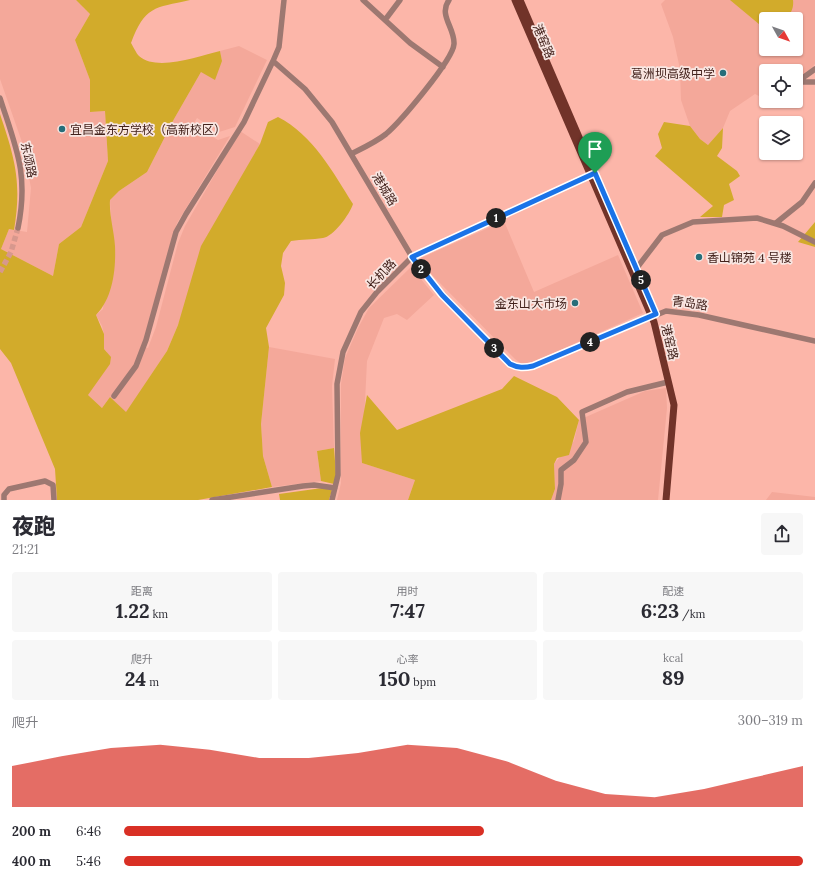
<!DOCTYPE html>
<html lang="zh">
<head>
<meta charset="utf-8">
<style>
  body { margin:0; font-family:Lora,"Noto Sans SC",serif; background:#f7f7f7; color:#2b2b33; height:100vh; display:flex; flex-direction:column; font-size:15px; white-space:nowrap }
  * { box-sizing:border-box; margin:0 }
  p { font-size:13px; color:#7c7c81 }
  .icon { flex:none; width:22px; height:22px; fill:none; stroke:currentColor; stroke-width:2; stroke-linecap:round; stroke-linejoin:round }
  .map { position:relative; height:500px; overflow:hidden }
  .side { display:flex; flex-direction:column; background:#fff; flex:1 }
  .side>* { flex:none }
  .needle { width:26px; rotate:130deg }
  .controls { position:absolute; left:759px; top:12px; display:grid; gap:8px }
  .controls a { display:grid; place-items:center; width:44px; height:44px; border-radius:4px; background:#fff; box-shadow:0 1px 3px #0004; font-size:20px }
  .pin { position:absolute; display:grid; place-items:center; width:34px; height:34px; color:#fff; margin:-41px -17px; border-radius:50% 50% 50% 0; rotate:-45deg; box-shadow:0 0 4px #0007 }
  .pin .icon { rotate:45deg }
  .km { position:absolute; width:20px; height:20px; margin:-10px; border-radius:50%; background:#222; color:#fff; font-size:11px; line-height:20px; text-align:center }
  .round { display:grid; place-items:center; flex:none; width:42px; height:42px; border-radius:4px; background:#f7f7f7 }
  .head { display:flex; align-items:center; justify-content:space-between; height:68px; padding:0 12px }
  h1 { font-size:22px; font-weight:800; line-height:30px }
  .figures { display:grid; grid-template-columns:repeat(3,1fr); gap:6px; height:68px; padding:4px 12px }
  .figures div { display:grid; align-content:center; border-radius:4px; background:#f7f7f7; text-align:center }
  .figures b { font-size:20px; font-weight:800 }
  .figures small { font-size:11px; font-weight:400 }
  .figures p { font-size:11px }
  .chart { height:112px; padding:8px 12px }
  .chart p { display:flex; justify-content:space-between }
  .chart svg { width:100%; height:72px; margin-top:4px; fill:#d93025; opacity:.7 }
  ul { padding:0 12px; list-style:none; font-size:13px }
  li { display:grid; grid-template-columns:64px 48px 1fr; align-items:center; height:30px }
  li i { height:10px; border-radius:5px; background:#d93025 }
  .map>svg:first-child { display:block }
</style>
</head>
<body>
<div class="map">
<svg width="815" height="500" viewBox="0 0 815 500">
  <rect width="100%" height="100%" fill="#fcb6a9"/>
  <!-- built -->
  <path fill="#f4a89a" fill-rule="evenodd" d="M0,0H76L90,14L75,40L90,80V112L105,111L108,161L81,227L59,244L53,276L1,249L9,229L27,232L31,188L23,145L0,79Z
    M665,0H815V64L805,75L796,74V71H766V91L761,97L755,94L730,111L723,128L708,145L700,139L690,126L681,100L680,69L673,37L661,4ZM766,19H796V49H766Z
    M239,46L267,60L235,127L219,132L197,118L193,125L218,140L230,136L177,223L142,346L148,348L156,327L178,243L185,226L240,131L260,144L234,191L167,351L126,413L110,397L102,408L88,395L107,352L104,349V334L102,326L96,315L103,309L111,223L110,200L119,191L147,172L174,119L201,72L222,61L220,51Z
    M504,221L534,292L618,255L643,313L538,360L523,365L515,359L432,275L421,258Z
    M411,267L434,295L407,320L397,314L384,318L367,361L362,463L415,480L408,500H337L341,483V384L345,358L358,328L369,308Z
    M269,347L335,359L332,386L334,448L317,451L321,481L272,487L263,456L261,424Z
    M666,388L667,408L658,500H551L555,489L554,464L574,441L579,420L645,391Z
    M772,492L815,497V500H766Z"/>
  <!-- green -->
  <path fill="#d2ab2b" d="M76,0H190C154,8 145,6 131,43C133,46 136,53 139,56C157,72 199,56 220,51L222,61L215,80L201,72L174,119L147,172L119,191L110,200C109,215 114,230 115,246C116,269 113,298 96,315L104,334V349L111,357L110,364L88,395L102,408L110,397L126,412L167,351L178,325L201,246L260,144L268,122L278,117C313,135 333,172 353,204C350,214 333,237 323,238C312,240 302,239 291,241L283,253L281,266L285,283L284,295L266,328L269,347L261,424L263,456L272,487L198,500H57L55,469L11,363L0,349V114C15,159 22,182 14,230L9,229L1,249L53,276L59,244L81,227L108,161L105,111L90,112V80L75,40L90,14Z
    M730,0H793C794,8 791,13 786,19H766L765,29Z
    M664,122L690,126L700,139L708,145L723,128L722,148L717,156L737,171L740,176L729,184L734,200L724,205L722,217H700L713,206L655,156L662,148L658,134Z
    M815,222V247L798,242Z
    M514,376L557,397L579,420L569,455L557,458L554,464L555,489L551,500H408L415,480L362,463L360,433L367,395L397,430L502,389Z
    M334,448L336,474L334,484L321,481L317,451Z
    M322,488L332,490L329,500H280L279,494Z"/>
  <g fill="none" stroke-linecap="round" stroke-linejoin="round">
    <!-- minor-tunnel -->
    <path stroke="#d7988d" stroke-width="5.5" stroke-dasharray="5.5 3" stroke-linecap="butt" d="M0,272L11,252L18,228"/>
    <!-- minor -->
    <path stroke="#9d7871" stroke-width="5.5" d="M284,0L279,47L273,61L305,89L332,122L412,257L430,281L510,364L523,368L533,366L666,311L699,315L815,341
      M363,0L410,43L443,67
      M385,20L400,0
      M796,78L804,77L815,69
      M796,78L803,82H815
      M0,98C16,148 29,174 18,228
      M351,154C363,148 376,142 386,134C400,122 453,60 454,44C455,28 438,15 449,0
      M776,223L802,202L815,183
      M636,269L662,235L693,222L757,218L783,226L815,242
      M114,396L136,366L146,340L176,232L186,214L244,122L273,61
      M4,500V495L9,489L45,481L53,485L54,500
      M212,500L303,486L314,485L335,488
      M332,500L338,475L337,384L343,352L361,312L377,292L412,257L593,174
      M558,500L561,484V470L574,460L586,442L582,412L627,392L668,382"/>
    <!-- major -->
    <path stroke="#713329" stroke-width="7" d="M515,0L654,322L674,405L666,500
      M520,0L615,221"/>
  </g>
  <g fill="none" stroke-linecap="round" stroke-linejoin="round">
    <defs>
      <path id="route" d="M595,173L656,314L533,366C524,368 518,368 510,364L442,295L412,257Z"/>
    </defs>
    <!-- route casing -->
    <use href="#route" stroke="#fff" stroke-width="8"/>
    <!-- route -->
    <use href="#route" stroke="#1a73e8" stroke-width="5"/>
  </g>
  <!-- markers -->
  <g fill="#266e7a" stroke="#f8e6e2" stroke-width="1.5">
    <circle cx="723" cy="73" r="4"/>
    <circle cx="62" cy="129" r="4"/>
    <circle cx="699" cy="257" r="4"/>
    <circle cx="575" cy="303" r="4"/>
  </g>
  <g text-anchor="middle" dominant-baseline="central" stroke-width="3.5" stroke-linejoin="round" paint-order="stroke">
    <!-- street labels -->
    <g font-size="12" fill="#42211b" stroke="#f8e6e2">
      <text transform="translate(544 41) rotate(67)">港窑路</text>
      <text transform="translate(29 160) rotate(78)">东颂路</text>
      <text transform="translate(385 189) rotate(59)">港城路</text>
      <text transform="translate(381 274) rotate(-47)">长机路</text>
      <text transform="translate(690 303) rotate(8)">青岛路</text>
      <text transform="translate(670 342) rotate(76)">港窑路</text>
    </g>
    <!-- poi labels -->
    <g font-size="12" fill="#42211b" stroke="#f8e6e2" text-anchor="end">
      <text x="715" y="73">葛洲坝高级中学</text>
      <text x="70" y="129" text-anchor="start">宜昌金东方学校（高新校区）</text>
      <text x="707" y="257" text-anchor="start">香山锦苑 4 号楼</text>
      <text x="567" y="303">金东山大市场</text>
    </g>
  </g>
</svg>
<div class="controls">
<a><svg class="needle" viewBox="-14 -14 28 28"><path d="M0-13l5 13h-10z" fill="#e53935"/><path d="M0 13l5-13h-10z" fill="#7c7c81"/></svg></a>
<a><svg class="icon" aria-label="locate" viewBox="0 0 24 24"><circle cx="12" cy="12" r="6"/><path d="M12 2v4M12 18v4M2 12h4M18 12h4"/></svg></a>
<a><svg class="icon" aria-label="layers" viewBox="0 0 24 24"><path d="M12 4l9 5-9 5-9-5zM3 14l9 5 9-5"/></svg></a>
</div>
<div class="pin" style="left:595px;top:173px;background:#1e9e55"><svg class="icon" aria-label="arrive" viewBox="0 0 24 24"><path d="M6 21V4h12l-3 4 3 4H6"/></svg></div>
<b class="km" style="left:496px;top:218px">1</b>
<b class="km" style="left:421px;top:269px">2</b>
<b class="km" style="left:494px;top:348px">3</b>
<b class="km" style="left:590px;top:342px">4</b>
<b class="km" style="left:641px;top:280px">5</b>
</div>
<section class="side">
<div class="head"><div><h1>夜跑</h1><p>21:21</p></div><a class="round"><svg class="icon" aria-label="share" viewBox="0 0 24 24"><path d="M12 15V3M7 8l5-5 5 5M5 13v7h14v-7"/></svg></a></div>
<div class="figures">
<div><p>距离</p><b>1.22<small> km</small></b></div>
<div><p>用时</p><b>7:47</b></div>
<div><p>配速</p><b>6:23<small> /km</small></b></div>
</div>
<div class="figures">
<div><p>爬升</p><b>24<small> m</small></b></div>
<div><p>心率</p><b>150<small> bpm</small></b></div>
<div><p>kcal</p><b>89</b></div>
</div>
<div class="chart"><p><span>爬升</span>300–319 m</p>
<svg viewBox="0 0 160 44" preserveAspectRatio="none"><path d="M0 44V19L10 13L20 8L30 6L40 9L50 14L60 14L70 11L80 6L90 8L100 16L110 28L120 36L130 38L140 33L150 26L160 19V44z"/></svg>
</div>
<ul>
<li><b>200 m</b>6:46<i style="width:53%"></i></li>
<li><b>400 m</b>5:46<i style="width:100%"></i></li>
</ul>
</section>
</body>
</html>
